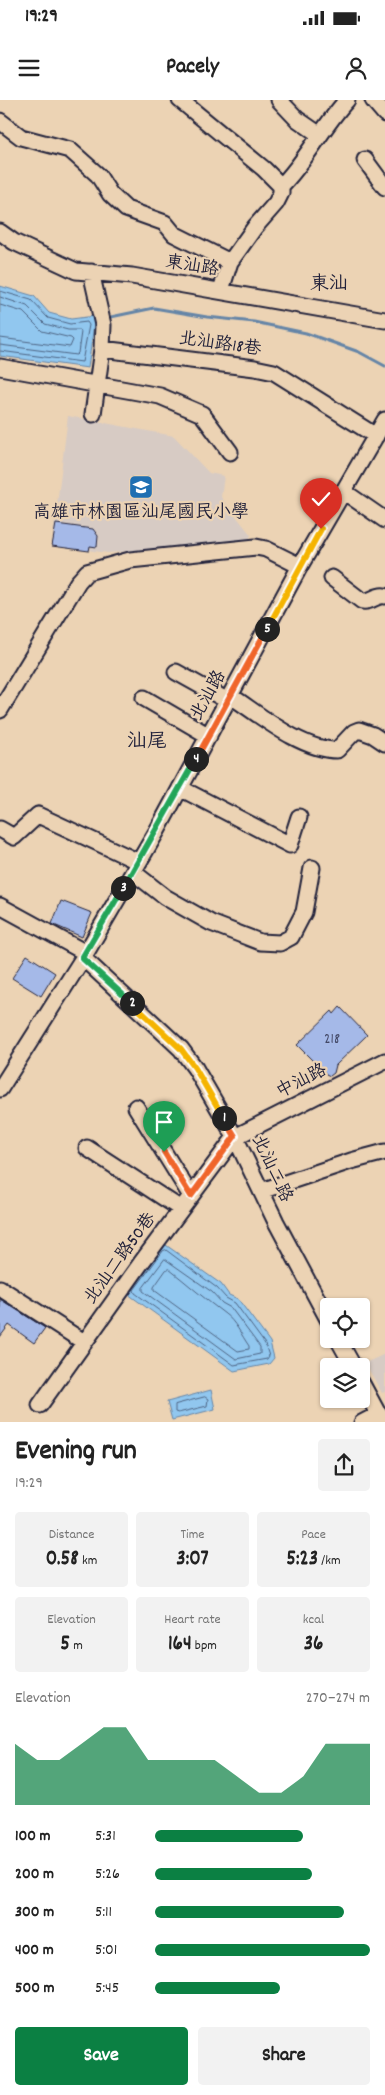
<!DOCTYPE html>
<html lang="en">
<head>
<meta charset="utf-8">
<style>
  body { margin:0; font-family:Dekko,"LXGW WenKai TC",sans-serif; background:#f2f2f2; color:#222; height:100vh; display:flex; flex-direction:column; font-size:19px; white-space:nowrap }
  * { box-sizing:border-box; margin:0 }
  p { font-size:16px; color:#767676 }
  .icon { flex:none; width:28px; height:28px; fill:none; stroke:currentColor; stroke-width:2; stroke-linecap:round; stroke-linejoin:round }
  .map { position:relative; height:1322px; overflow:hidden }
  .panel { display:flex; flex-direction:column; background:#fff; flex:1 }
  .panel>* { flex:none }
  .tools { position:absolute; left:320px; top:1198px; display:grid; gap:10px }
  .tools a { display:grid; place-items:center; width:50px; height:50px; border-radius:5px; background:#fff; box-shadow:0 1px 4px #0004; font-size:25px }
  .pin { position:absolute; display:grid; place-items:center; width:42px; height:42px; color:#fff; margin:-51px -21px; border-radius:50% 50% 50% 0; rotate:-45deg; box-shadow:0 0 5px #0007 }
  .pin .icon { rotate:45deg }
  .km { position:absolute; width:25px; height:25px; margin:-12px; border-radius:50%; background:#222; color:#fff; font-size:14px; line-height:25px; text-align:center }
  .round { display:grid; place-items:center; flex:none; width:52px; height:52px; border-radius:5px; background:#f2f2f2 }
  .headline { display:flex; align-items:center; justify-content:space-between; height:85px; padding:0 15px }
  h1 { font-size:28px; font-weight:700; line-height:38px }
  .figures { display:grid; grid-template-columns:repeat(3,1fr); gap:8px; height:85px; padding:5px 15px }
  .figures div { display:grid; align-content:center; border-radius:5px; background:#f2f2f2; text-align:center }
  .figures b { font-size:21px; font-weight:700 }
  .figures small { font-size:14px; font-weight:400 }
  .figures p { font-size:14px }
  .chart { height:140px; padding:10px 15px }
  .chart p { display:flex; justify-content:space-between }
  .chart svg { width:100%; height:90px; margin-top:5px; fill:#0b8043; opacity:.7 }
  .action { display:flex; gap:10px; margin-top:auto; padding:10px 15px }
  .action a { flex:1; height:58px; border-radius:5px; background:#0b8043; color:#fff; font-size:20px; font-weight:700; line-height:58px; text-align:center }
  .action a+a { background:#f2f2f2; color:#222 }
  ul { padding:0 15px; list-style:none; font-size:16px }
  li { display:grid; grid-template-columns:80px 60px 1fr; align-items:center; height:38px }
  li i { height:12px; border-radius:6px; background:#0b8043 }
  .status { display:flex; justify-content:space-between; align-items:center; height:35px; padding:0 25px; background:#fff; direction:ltr }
  .status svg { height:14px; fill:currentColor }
  header { display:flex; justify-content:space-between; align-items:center; height:65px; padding:0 15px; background:#fff; font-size:22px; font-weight:700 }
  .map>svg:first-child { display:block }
</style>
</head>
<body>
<div class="status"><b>19:29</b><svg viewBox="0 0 49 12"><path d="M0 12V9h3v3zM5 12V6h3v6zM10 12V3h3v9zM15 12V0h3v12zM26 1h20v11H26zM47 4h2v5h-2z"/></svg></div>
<header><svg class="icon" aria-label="menu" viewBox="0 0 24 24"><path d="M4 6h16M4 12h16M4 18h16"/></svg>Pacely<svg class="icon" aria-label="person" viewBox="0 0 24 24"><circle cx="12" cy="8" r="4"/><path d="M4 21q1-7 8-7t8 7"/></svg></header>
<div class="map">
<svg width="385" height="1323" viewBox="0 0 385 1323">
  <rect width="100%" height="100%" fill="#ecd3b4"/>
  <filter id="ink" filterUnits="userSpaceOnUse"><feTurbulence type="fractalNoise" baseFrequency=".02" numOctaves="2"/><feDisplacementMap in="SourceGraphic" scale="10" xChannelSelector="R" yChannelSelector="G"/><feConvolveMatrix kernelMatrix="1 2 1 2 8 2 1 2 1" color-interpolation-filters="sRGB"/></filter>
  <g filter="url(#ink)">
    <!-- built -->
    <path fill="#d7cbc4" d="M68,316L174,336L209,373L224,376L221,397L251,435L248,441L108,453L52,445Z
      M385,1254V1292L382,1293L365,1263Z"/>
    <!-- water -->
    <path fill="#91c7ef" stroke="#6585a7" d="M0,186L34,196L49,213L71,219L95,216L88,268L0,256Z
      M163,1143L221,1184L229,1195L238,1199L270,1242L274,1258L269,1264L234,1271L128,1194Z
      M211,1290L215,1309L172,1320L167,1302Z"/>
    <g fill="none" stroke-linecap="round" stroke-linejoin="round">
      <!-- shore -->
      <path stroke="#4e6483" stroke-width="1" d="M0,191L31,200L48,218L70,224L87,222L89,225L82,262L0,251
        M0,197L27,206L45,224L68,230H80L81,232L78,253L76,255L0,245
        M0,205L23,212L42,231L71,238L73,240L70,247L0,238
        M166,1150L217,1188L226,1198L235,1203L265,1244L269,1256L267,1259L234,1265L135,1193L134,1190L163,1151Z
        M165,1159L212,1192L222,1203L231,1208L260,1247V1254L236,1259L143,1191V1188Z
        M169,1169C188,1184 206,1200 225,1214C235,1221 242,1236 249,1246V1249L238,1251L154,1190V1187L166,1170Z
        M205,1297L208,1299L207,1306L178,1313L175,1312V1305Z"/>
      <!-- stream -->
      <path stroke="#6585a7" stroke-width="3" d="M106,218L154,208L207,217L254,222L306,233L359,252L385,266"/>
    </g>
    <!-- building -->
    <path fill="#a5b9e8" stroke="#22223b" d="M56,424L93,429L98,436L97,447L90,446L89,451L52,446Z
      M61,801L92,813L82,837L52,824Z
      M27,855L55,873L41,896L12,878Z
      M340,907L367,935L336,965L334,973L330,976L326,974L297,945L332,911L334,914Z
      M0,1199L45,1228L34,1243L9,1225L0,1237Z"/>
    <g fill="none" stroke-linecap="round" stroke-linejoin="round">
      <defs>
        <path id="minor" d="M180,0L264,69L281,86
          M279,0L297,19L320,35
          M373,0L385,14
          M0,21L21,37L70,50L98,75L110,94L126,109L165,123L174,134L230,162
          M365,60L385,87
          M0,132L14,142L76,171L132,176L385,220
          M91,172L103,225L102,249L93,314
          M221,190L230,162L255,127L276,103L281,93V86C307,60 322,27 347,0
          M102,249L255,268L274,272L376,336
          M0,267L160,296L202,314L230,352
          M343,391L385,420
          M332,478L362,501C371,503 376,494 385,496
          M176,572L228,601
          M231,596C260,615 301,650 337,650L354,632L359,630L373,635L385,643
          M144,598L209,636
          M0,610L78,482L87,472L130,460L256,447L266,449L300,466
          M180,688L290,745L299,717
          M0,729L14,737L38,715L139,762
          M133,772L165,797L211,823L260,842L280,843L291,837L304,812L312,768
          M0,806L86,853
          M83,858L164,933L181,949L195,968L235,1037L276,1122L329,1221
          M0,989L83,858L157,731L300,466L385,320
          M136,1007L191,1096
          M87,1048L181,1109
          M261,1091L351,1061L385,1052
          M0,1188L84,1242
          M338,1239L353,1266
          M361,1282L383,1323
          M40,1305L141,1163L235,1037L385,961
          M362,1323L379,1314"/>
      </defs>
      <!-- minor casing -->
      <use href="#minor" stroke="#22223b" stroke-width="19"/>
      <!-- minor -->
      <use href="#minor" stroke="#ecd3b4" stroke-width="15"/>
    </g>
  </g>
  <g fill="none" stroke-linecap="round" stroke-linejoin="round" filter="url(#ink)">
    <defs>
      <path id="split-1" d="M164,1052L191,1096L235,1036L224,1018"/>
      <path id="split-2" d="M132,903L181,949L195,968L224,1018"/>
      <path id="split-3" d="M123,788L82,858L132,903"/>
      <path id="split-4" d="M123,788L196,659"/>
      <path id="split-5" d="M196,659L267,529"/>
      <path id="split-6" d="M267,529L321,429"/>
    </defs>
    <!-- split-1 casing -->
    <use href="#split-1" stroke="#fff" stroke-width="10"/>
    <!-- split-2 casing -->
    <use href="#split-2" stroke="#fff" stroke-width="10"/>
    <!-- split-3 casing -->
    <use href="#split-3" stroke="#fff" stroke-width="10"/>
    <!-- split-4 casing -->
    <use href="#split-4" stroke="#fff" stroke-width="10"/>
    <!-- split-5 casing -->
    <use href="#split-5" stroke="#fff" stroke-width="10"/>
    <!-- split-6 casing -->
    <use href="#split-6" stroke="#fff" stroke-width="10"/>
    <!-- split-1 -->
    <use href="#split-1" stroke="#f0652b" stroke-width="6"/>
    <!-- split-2 -->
    <use href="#split-2" stroke="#f5b400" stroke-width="6"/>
    <!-- split-3 -->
    <use href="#split-3" stroke="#22a559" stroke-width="6"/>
    <!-- split-4 -->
    <use href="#split-4" stroke="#22a559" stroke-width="6"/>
    <!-- split-5 -->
    <use href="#split-5" stroke="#f0652b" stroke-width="6"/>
    <!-- split-6 -->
    <use href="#split-6" stroke="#f5b400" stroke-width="6"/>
  </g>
  <!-- icons -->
  <defs>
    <symbol id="school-square" viewBox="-11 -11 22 22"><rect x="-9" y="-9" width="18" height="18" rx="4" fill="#1f6fb2" stroke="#ecd3b4"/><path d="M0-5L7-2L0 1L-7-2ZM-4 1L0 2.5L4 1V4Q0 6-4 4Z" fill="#fff"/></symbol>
  </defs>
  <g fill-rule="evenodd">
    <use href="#school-square" x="127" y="373" width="28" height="28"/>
  </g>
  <g text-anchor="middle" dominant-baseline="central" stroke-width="4.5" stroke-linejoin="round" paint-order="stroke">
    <!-- number labels -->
    <g font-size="15" fill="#434866">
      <text x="332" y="940">218</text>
    </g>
    <!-- street labels -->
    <g font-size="18" fill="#22223b" stroke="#ecd3b4">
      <text transform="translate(192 167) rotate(9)">東汕路</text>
      <text transform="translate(220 245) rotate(8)">北汕路18巷</text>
      <text transform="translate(209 596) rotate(-61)">北汕路</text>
      <text transform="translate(302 982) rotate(-27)">中汕路</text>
      <text transform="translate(271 1069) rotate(65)">北汕二路</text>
      <text transform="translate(121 1159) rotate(-54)">北汕二路50巷</text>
    </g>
    <!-- poi labels -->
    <g font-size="18" fill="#22223b" stroke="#ecd3b4">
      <text x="141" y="413">高雄市林園區汕尾國民小學</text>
    </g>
    <!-- neighbourhood labels -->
    <g font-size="19" fill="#22223b" stroke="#ecd3b4">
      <text x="329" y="185">東汕</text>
    </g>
    <!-- quarter labels -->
    <g font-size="20" fill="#22223b" stroke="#ecd3b4">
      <text x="147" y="643">汕尾</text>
    </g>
  </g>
</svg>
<div class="tools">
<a><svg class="icon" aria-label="locate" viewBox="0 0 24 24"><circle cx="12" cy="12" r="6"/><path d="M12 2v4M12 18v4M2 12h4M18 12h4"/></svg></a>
<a><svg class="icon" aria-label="layers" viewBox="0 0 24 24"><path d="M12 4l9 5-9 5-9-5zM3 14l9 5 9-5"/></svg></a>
</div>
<div class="pin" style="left:164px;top:1052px;background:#1e9e55"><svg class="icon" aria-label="arrive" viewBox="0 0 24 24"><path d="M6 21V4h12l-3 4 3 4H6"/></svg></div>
<div class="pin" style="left:321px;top:429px;background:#d93025"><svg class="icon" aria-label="check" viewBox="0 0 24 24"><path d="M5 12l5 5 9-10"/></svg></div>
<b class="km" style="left:224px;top:1018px">1</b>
<b class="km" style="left:132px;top:903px">2</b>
<b class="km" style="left:123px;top:788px">3</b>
<b class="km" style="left:196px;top:659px">4</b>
<b class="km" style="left:267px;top:529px">5</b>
</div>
<section class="panel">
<div class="headline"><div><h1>Evening run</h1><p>19:29</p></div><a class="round"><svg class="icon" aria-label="share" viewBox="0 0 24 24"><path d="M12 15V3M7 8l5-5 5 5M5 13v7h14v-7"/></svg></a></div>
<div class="figures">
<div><p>Distance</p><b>0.58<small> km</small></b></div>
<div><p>Time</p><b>3:07</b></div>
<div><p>Pace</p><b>5:23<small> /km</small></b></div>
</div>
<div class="figures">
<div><p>Elevation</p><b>5<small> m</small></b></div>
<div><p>Heart rate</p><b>164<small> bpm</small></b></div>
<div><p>kcal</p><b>36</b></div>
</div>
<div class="chart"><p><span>Elevation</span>270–274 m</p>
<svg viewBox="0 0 160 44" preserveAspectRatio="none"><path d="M0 44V14L10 22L20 22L30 14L40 6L50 6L60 22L70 22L80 22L90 22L100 30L110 38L120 38L130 30L140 14L150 14L160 14V44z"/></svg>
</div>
<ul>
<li><b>100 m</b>5:31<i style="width:69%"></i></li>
<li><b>200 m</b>5:26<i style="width:73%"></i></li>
<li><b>300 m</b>5:11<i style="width:88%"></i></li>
<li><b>400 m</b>5:01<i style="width:100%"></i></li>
<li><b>500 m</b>5:45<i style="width:58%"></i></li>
</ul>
<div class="action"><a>Save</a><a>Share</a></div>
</section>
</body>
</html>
